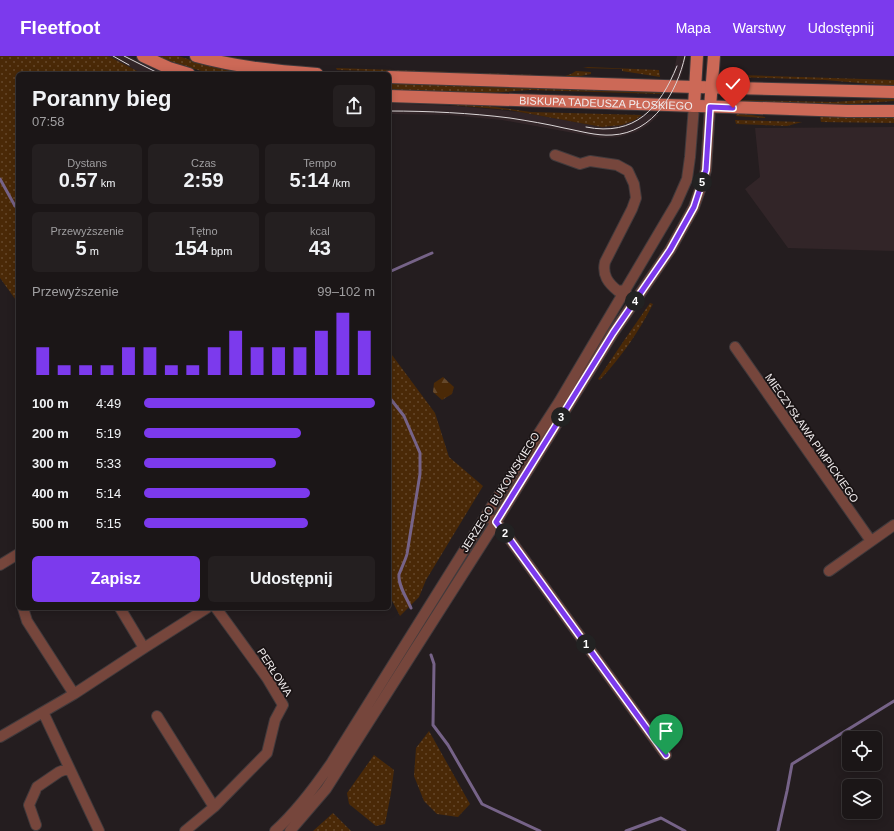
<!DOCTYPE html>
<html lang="pl">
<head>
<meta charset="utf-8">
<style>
  body { margin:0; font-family:Arial,sans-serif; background:#241f20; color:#f1f3f6; height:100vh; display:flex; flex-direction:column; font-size:15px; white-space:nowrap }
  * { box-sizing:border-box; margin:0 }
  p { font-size:13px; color:#a09fa1 }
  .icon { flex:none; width:22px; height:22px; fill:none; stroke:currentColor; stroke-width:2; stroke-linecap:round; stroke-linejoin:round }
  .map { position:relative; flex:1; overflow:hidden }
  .side { position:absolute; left:16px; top:16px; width:375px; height:538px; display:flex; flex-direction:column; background:#1b1617; border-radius:6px; box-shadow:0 2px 10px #0003,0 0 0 1px #393536 }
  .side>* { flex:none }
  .tools { position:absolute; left:842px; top:675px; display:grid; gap:8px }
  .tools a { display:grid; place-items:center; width:40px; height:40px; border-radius:6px; background:#1b1617; box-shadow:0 2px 10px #0003,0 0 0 1px #393536; font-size:20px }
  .pin { position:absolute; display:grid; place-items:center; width:34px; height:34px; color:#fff; margin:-41px -17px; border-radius:50% 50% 50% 0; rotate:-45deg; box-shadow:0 0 4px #0007 }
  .pin .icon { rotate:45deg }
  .km { position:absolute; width:20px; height:20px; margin:-10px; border-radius:50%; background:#222; color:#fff; font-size:11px; line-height:20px; text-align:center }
  .round { display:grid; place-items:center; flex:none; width:42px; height:42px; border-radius:6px; background:#241f20 }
  .headline { display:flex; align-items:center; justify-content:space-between; height:68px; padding:0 16px }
  h1 { font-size:22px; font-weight:700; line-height:30px }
  .stats { display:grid; grid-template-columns:repeat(3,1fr); gap:6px; height:68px; padding:4px 16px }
  .stats div { display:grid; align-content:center; border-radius:6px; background:#241f20; text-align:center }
  .stats b { font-size:20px; font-weight:700 }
  .stats small { font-size:11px; font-weight:400 }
  .stats p { font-size:11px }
  .chart { height:112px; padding:8px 16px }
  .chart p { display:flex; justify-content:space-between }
  .chart svg { width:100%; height:72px; margin-top:4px; stroke:#7c3aed; stroke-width:6 }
  .cta { display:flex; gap:8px; margin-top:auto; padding:8px 16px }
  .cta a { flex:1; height:46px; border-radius:6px; background:#7c3aed; color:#fff; font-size:16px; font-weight:700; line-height:46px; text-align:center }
  .cta a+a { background:#241f20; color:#f1f3f6 }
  ul { padding:0 16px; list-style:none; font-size:13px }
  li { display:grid; grid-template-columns:64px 48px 1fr; align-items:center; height:30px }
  li i { height:10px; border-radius:5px; background:#7c3aed }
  header { display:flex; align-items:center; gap:24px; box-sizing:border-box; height:56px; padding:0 20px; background:#7c3aed; color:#fff }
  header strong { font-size:19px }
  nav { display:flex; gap:22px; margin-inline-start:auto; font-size:14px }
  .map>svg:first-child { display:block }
</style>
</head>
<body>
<header>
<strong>Fleetfoot</strong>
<nav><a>Mapa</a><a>Warstwy</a><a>Udostępnij</a></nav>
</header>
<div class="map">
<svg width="894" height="775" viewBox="0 0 894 775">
  <defs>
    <pattern id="green-dots" width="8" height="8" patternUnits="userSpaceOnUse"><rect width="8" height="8" fill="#4a2907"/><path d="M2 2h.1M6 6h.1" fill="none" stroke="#65482b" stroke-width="1.8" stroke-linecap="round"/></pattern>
    <pattern id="forest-firs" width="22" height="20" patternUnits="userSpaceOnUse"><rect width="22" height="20" fill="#4a2907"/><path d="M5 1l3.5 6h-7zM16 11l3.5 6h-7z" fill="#65482b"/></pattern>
  </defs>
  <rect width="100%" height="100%" fill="#241d1f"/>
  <!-- built -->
  <path fill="#322528" d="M108,0H128L167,18H143Z
    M677,0H686L683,14L680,23L669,25L674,14Z
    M389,47L456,50L520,56L602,71H609L635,64L644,58L659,59L648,69L636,76L619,81L601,82L502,64L449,59L389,58Z
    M894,71V195L788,192L745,133L760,121L755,72Z"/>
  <!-- green -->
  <path fill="url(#green-dots)" d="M0,0H108L143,18H18V247L0,222Z
    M157,0H178L210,10L253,18H211L172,6Z
    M588,11L659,14L660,21L622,15V13L583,12Z
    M336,12L565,20L571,18L576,15L591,16V18L576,21L337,14Z
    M738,19L894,24V30L825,24L738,21Z
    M389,27L663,36L661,38L530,34L487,37L389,34Z
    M894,42V45L840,49L736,46V44L834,46Z
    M427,47L481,49L531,56L642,59L635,64L622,69L602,71L509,54Z
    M737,57L765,61V62L736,60Z
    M894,60V67L821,66L820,61Z
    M735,64L802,66L787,70L736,68Z
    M650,247L653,248C638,277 622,300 600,324L598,323L625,283Z
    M389,295L435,357L449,401L483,430L426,524L419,541L400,560L389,539Z
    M429,675L470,748L458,761L437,758L424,745L414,720L416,692Z
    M374,699L394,714L391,737L385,768L376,770L349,748L347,737Z
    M333,757L351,775H313Z"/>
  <!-- forest -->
  <path fill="url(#forest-firs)" d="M443,321L454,331L452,338L442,344L433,336L434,327Z"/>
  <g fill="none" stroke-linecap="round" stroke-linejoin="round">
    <!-- stream -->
    <path stroke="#766388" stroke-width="3" d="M0,123L15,150L18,152
      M389,216L432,197
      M389,341L404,360L420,397V418L407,498C406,503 399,517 399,519C398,530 407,542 411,552
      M431,599L434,608L433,669L448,689L482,748L540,775
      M626,775L661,762L685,775
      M778,775L787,735L792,708L894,645"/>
    <defs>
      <path id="minor" d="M555,99L580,108L590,105L617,109L628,115L634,128L636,142L632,153L605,206C602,219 608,227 618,235L626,234
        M735,291L871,485
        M491,463L496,466L506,478L666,699
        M0,509L18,498
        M829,515L894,469
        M23,552L27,565L74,638
        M120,552L144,592
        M43,656L99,775
        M157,660L214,751
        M0,681L74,638L144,592L207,552
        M36,769L29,749L37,731L59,716L69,712
        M185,775L214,751L267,697L275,664L283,649L267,622L216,552
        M275,775C298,754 315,731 332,706L495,445L559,346L676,148L687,123L690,101L694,50
        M290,775L326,733L496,466L613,277L670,194L694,151L701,131L706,114L710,51"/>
      <g id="major">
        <path d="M143,0L169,12L189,18"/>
        <path d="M196,0C236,11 276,15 317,18"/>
        <path d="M389,21L695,31L894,36"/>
        <path id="s1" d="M389,40L729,51L847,55H894"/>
        <path d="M694,50L697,0"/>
        <path d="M710,51L714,0"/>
      </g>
    </defs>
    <!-- minor casing -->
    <use href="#minor" stroke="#413a3c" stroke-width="12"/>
    <!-- major casing -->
    <use href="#major" stroke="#413a3c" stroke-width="14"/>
    <!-- minor -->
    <use href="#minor" stroke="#76463c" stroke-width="10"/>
    <!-- major -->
    <use href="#major" stroke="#cc6957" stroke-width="12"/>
    <!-- tram -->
    <path stroke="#dbd6d7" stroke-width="1" d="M113,0L129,9
      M124,0L160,18
      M389,55C429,55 470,57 510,62C529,65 547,68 564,72C580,75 596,80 612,79C654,77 677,36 685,0
      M586,71C635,81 660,52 677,10"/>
  </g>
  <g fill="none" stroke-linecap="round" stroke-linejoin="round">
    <defs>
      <path id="route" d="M666,699L511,485L496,466L613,277L670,194L694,151L706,114L710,51L733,52"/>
    </defs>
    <!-- route casing -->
    <use href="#route" stroke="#fff" stroke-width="8"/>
    <!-- route -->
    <use href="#route" stroke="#7c3aed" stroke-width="5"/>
  </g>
  <g text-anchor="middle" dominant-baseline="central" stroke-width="3.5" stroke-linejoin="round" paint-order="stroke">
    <!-- street labels -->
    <g font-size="11" fill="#f1eced" stroke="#1a1415">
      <text stroke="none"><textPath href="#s1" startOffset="217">BISKUPA TADEUSZA PŁOSKIEGO</textPath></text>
      <text transform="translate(812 382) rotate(55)">MIECZYSŁAWA PIMPICKIEGO</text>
      <text transform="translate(500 436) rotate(-58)">JERZEGO BUKOWSKIEGO</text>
      <text transform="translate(275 616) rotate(57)">PERŁOWA</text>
    </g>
  </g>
</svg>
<div class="tools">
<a><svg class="icon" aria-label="locate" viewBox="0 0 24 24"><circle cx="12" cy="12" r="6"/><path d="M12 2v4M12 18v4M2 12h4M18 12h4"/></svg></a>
<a><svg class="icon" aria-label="layers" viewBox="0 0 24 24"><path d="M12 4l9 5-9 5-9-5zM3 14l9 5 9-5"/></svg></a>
</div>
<div class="pin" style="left:666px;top:699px;background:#1e9e55"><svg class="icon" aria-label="arrive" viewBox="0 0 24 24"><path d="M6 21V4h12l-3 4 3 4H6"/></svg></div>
<div class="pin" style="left:733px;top:52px;background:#d93025"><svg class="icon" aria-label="check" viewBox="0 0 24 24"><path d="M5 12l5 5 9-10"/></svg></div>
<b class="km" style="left:586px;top:588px">1</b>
<b class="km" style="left:505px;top:477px">2</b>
<b class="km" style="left:561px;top:361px">3</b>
<b class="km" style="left:635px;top:245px">4</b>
<b class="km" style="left:702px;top:126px">5</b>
<section class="side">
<div class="headline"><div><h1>Poranny bieg</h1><p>07:58</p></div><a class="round"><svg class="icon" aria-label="share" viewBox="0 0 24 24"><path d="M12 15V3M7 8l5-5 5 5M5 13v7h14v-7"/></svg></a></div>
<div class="stats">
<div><p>Dystans</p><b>0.57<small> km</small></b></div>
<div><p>Czas</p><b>2:59</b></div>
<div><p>Tempo</p><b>5:14<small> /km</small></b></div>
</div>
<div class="stats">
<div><p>Przewyższenie</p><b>5<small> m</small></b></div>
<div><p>Tętno</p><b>154<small> bpm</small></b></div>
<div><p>kcal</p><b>43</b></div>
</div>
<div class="chart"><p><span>Przewyższenie</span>99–102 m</p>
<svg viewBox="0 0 160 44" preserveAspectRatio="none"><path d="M5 44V27M15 44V38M25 44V38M35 44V38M45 44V27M55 44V27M65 44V38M75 44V38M85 44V27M95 44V17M105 44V27M115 44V27M125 44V27M135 44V17M145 44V6M155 44V17"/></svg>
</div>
<ul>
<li><b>100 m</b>4:49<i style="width:100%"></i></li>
<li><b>200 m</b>5:19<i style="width:68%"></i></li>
<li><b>300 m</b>5:33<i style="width:57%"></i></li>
<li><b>400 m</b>5:14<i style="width:72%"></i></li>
<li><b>500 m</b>5:15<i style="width:71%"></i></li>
</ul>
<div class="cta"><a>Zapisz</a><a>Udostępnij</a></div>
</section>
</div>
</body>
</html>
